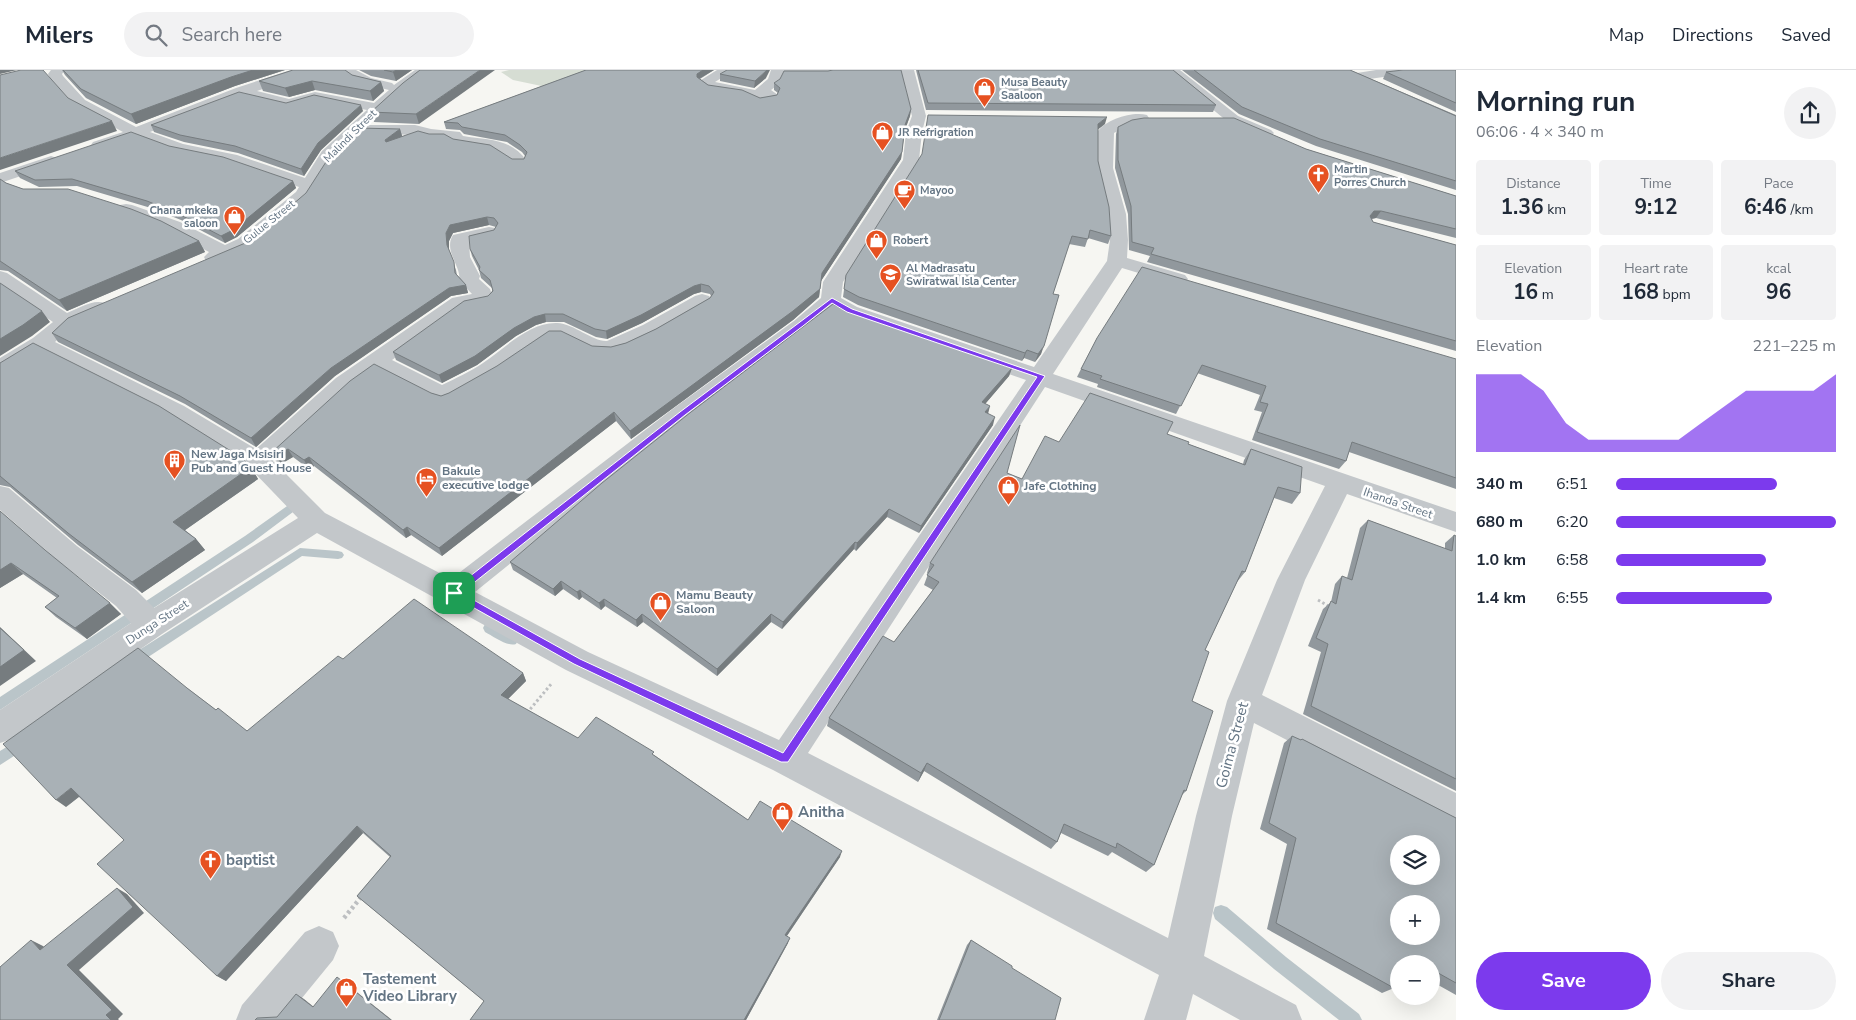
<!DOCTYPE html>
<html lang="en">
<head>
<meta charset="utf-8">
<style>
  body { margin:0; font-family:"Nunito Sans",sans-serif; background:#f2f2f3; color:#1f2937; height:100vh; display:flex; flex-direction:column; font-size:19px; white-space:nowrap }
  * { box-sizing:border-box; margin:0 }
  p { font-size:16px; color:#747a83 }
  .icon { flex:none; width:28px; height:28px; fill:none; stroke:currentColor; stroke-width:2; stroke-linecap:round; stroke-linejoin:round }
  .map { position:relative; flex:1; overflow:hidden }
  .details { display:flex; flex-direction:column; background:#fff; width:400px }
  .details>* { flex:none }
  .controls { position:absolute; left:1390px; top:765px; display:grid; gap:10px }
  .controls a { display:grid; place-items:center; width:50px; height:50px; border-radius:50%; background:#fff; box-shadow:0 5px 20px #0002; font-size:25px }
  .pin { position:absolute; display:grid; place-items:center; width:42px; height:42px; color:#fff; margin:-21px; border-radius:10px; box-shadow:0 2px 8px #0006 }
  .round { display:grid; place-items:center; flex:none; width:52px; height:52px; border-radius:26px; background:#f2f2f3 }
  .head { display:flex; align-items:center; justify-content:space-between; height:85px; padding:0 20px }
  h1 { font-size:28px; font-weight:700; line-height:38px }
  .stats { display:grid; grid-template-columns:repeat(3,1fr); gap:8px; height:85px; padding:5px 20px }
  .stats div { display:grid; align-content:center; border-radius:5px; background:#f2f2f3; text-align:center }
  .stats b { font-size:21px; font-weight:700 }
  .stats small { font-size:14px; font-weight:400 }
  .stats p { font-size:14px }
  .chart { height:140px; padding:10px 20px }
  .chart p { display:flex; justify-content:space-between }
  .chart svg { width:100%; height:90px; margin-top:5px; fill:#7c3aed; opacity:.7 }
  .cta { display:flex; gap:10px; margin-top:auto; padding:10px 20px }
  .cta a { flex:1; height:58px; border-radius:30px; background:#7c3aed; color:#fff; font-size:20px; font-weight:700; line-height:58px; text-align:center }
  .cta a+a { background:#f2f2f3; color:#1f2937 }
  ul { padding:0 20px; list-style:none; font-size:16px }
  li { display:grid; grid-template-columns:80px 60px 1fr; align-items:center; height:38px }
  li i { height:12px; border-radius:6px; background:#7c3aed }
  header { display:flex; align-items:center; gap:30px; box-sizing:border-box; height:70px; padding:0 25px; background:#fff; border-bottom:1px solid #e0e1e3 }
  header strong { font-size:24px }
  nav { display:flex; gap:28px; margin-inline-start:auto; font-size:18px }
  .search { width:350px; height:45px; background:#f2f2f3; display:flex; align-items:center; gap:12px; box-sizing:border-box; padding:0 18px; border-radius:28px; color:#747a83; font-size:19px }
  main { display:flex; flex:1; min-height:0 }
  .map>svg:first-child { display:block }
</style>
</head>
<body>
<header>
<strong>Milers</strong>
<div class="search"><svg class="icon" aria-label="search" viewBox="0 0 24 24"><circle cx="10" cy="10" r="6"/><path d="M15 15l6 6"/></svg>Search here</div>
<nav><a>Map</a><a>Directions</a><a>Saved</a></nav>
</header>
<main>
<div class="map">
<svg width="1456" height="950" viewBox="0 0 1456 950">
  <rect width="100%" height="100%" fill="#f6f6f2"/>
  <!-- green -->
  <path fill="#d6ddd3" d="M509,0H646L575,23L513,10L501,2Z"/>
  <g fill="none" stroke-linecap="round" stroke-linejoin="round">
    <!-- stream -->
    <path fill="#bac5c9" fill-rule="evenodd" d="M297,429L301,430L302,433L301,436L253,472L0,640V627L245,466Z
      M300,478L338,481L342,482L344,485L342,488L338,489L302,486L136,595L132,596L128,595L126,591L128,587Z
      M489,553L516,566L518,570L516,574C507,577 493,566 485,562L483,558L485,554Z
      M23,667L28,669L30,673L28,677L0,695V681Z
      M1221,835L1227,837L1286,887L1359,944L1362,950H1339L1274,899L1215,849L1213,843L1215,837Z"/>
    <!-- path-far1 -->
    <path stroke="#bdbfc1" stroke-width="3" stroke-dasharray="2.5 2.5" stroke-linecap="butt" d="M1318,530L1330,537
      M527,643L552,613"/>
    <!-- path -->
    <path stroke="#bdbfc1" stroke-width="4.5" stroke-dasharray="3 3" stroke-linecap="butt" d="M344,848L362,826"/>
    <!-- minor -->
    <path fill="#c3c7ca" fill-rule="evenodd" d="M51,0H65L62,4L63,6L85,30L136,57L236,18L291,0H311L309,3L257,21L289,29L315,22L374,33L389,20L356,12L341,0H356L371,8L392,13L394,15L415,0H431L404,21L368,55H415L431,59L460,62L463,66C487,70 511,68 527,91L525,94H513C491,74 482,79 455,74L450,72L447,69H431L415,65L359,63L334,87L308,129L252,177L213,193L206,191L204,187L209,182L168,160L120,143L117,139L120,135L126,134L132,135L180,152L225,175L238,169L296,122L299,117L227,92L173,81L135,67L105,78H93L91,75L93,72L123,62L75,36L50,8L48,4ZM243,26L289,38L316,30L367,40L322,81L305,108L237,85L183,74L150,62Z
      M717,0H734L715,12L755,20L768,9L771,0H837L832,5L827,6H782L779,14L771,20L778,25L775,31C769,33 761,34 755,32C747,29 755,31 748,27C733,19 710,27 698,12Z
      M900,0H914L926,46L922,62L919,90L843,212L841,228L857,237L1034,297L1107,191L1110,170L1108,144L1097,98L1098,61C1107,49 1133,41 1147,45L1149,48L1147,51L1129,55L1114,63L1113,98L1126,144L1128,170L1127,188L1185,205L1188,209L1185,213L1178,215L1122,198L1053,304L1456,442V462L1347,424L1305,510L1262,625L1456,723V758L1254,653L1232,746L1204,886L1296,935L1302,950H1240L1193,924L1186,950H1144L1159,905L773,700L566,600L317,463L162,564L12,669L0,673V640L131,553L116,536L57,490L0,440V416L9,418L77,476L136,520L154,538L298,448L250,398L168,346L42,282L8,303L0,305V288L33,268L53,252L0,216V201L7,203L67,243C80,238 92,229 105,233L108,237L105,241L73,255L55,272L184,336L256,379L336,308L452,228L472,224L459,210C462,197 443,181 453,165L489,157L495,158L498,162L495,166L469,172L470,187L480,206L479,209L490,219L493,228L490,232L465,237L392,290L442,315C456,308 470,302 483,293C504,279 529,252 557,253C575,254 593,272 607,271L643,255L695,226L702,224L709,226L712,230L709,234C684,249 629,287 600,284C584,283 567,261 550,267L498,303L451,330L443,332L435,330L377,300L352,318L279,384L273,391L325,443L451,509L674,338L794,251L821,228L823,212L903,90L906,62L912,46ZM832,239L843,245L1026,310L779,670L588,582L475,522L690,348ZM1045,317L1325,416L1277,510L1227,631L1196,746L1168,868L808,683Z
      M1165,0H1180L1238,46L1271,60L1274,63L1271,66L1266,68L1228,52Z
      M1376,0H1412L1405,4L1362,10L1355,6L1357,3Z
      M51,86L57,88L59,91L57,94L0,113V103Z
      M319,856L333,862L339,876L333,890L284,950H236L242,935L305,862Z"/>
  </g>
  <!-- wall -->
  <path fill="#91989d" d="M62,0H285L235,16L136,54L86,28L65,5Z
    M359,0H412L396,11L371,6Z
    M420,0L419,54L374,52L371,42Z
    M586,0H714L700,9L708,15L760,28L777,25L778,23L774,20V13L911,39L910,46L905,60L901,89L821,211L819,227L793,250L631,369L616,351L442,486L411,465L406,468L314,396L309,399L293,387L279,395L276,391L271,383L431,323L441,326L449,323L592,276L611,277L626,273L656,259L710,228L711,226L710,224L701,222L694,224L642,253L607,269L596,267L564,252H546L536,255L516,266L477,295L442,313L396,290L393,282L488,226L492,221V218L481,208L479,200L472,186L470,179L494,160L496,157L489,155L453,163L449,171V181L456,200L457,205L466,215L468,223L451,226L335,306L256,377L185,334L58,272L52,263L250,171L400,59L402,66L453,69L512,89H524L525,86L522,82L507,72L464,64L460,60L446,59L444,52Z
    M916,0H1173L1216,35L1213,42L926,40Z
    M1182,0H1350L1456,45V120L1316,76L1239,44Z
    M1456,0V42L1383,9L1386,2Z
    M720,4L766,8L754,18L720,11Z
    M352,5L381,12L384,21L373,31L315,20L289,27L263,21L259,11Z
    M286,33L363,41L321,80L304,106L238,83L184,72L154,62L151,55Z
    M1105,54L1098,59V91L1111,166L1108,174L1088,168L1085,177L1069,174L1053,224L1041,284L1035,292L1024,288L1022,291L858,235L843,227L846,205Z
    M1118,57L1306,79L1456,126V168L1376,148L1372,149L1373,152L1456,175V281L1147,192L1150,186L1129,180L1128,144L1115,98L1116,64Z
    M169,76L293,111L296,118L237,167L225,173L181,150L151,138L77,116L39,117L20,108L15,101Z
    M0,109L6,113L23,119L199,171L205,182L67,241L8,201L0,200Z
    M843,239L1012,298L1009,306L985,334L988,344L993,355L919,463L887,447L856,481L854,479L782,559L771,552L717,606L643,552L637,557L605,536L601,540L582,527L579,530L563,519L555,526L513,500L510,492Z
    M1097,268L1456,289V419L1349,382L1346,391L1339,399L1252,370L1262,342L1254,340L1260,325L1197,303L1176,344L1097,317L1098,314L1077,307L1081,299Z
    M0,293L251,397L258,409L185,460L196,469L205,480L142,523L78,475L10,417L0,415Z
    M1167,364L1188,374L1243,394L1244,390L1251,379L1300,423L1292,434L1274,428L1245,502L1237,512L1205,580L1192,631L1186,721L1182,725L1154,795L1146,802L1112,782L1108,786L1061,763L1057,772L1051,779L924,701L918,712L827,656L829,648L894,572L933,520L924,515L928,504L927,503L930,493L1007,403L1022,409L1059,372Z
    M0,441L45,480L121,544L87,569L56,547L45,537L57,528L23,504L0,518Z
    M1368,450L1445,479V473L1454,465L1456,466V721L1303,644L1321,582L1308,576L1323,539L1331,532L1335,514L1342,506L1347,508L1360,458Z
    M343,589L523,603L526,611L508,629L578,668L654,685L748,750L840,787L787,866L788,873L746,950H470L484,931L357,826L390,787L363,763L226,911L217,906L124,770L79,727L66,737L187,618L216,640L247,661Z
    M1292,666L1300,670L1302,669L1456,748V925L1431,911V894H1399V910L1396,908L1394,918L1382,923L1267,859L1287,774L1260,759L1284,673Z
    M971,870L1012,898L1055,950H937L967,875Z"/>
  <!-- shaded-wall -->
  <path fill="#767c7f" d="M0,0H17L0,4Z
    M253,0H285L235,16L136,54L131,44L231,7Z
    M396,0H412L396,11L393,2Z
    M480,0H495L419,54L416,44Z
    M703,0H714L697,10V4Z
    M767,0H770L766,8L754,18L755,11Z
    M312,11L315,20L289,27L285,18Z
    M381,12L384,21L373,31L370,21Z
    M361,35L363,41L321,80L304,106L301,99L318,73Z
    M911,39L910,46L904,62L905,55Z
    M1107,47L1105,54L1096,61L1098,54Z
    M112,51L117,61L0,100V88Z
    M400,59L402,66L387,77L385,70Z
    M902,82L901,89L821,211L819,227L793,250L631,369L630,361L822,203Z
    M293,111L296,118L237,167L225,173L221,166Z
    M1374,141H1381L1376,148L1370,149V146Z
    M487,147L489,155L453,163L449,171V183L447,175L446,163L450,155Z
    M199,171L205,182L67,241L59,230Z
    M701,214V222L694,224L642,253L607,269L606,261L694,216Z
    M466,215L468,223L451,226L335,306L256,377L251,368L331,298L449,218Z
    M42,241L50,252L32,266L0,286V269Z
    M545,244L546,252L536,255L516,266L477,295L442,313L439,305L514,258L534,247Z
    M1044,276L1041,284L1035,292L1038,284Z
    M1027,280L1024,288L1022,291L1025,283Z
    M1012,298L1009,306L980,340L982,332Z
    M990,336L988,344L985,342Z
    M614,342L616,351L442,486L439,478Z
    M995,347L993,355L919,463L921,456Z
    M288,379L293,387L279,395L275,386Z
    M309,387L314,396L309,399L304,390Z
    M251,397L258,409L181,463L173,452Z
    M889,439L887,447L856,481L857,473Z
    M407,457L411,465L406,468L403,460Z
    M196,469L205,480L142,523L132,512Z
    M855,472L854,479L782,559L783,552Z
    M11,493L23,504L0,518V500Z
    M561,511L563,519L555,526L553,519Z
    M580,520L582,527L579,530L577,522Z
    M604,529L605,536L601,540L599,533Z
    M110,533L121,544L87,569L75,558Z
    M642,544L643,552L637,557L636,550Z
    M771,544V552L717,606V599Z
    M0,557L36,591L0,616Z
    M523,603L526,611L504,633L501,625Z
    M927,693L924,701L918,712L921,703Z
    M71,718L81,725L66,737L56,730Z
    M357,756L363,763L226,911L217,906Z
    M842,781L840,787L784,870L785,865Z
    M117,818L127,824L144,843L79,900L123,944L118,949L119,950H111L106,945L67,895Z
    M790,868L788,873L746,950H744Z
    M31,870L43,876L53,886L40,880Z
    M337,907L344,912L392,950H391Z
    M296,924L304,929L320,942L313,937Z"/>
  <!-- building -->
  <path fill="#a9b1b6" stroke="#767c7f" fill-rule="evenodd" d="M21,0H43L68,28L112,51L0,88V5Z
    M63,0H253L231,7L131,44L81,19Z
    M293,0H345L352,5L381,12L370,21L312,11L285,18L259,11Z
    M384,0H396L393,2Z
    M420,0H480L416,44L371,42L403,13Z
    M586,0H703L697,4V7L708,15L742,20L760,28L777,25L780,18L774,13L780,9L784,1H828L833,0H901L911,39L905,55L902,82L822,203L820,219L793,241L630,361L614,342L439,478L407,457L403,460L309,387L304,390L288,379L275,386L271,383L350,311L374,294L431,323L441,326L449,323L497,296L549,261H561L592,276L611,277L626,273L656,259L710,228L714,222L709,216L701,214L694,216L641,245L606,261L595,259L563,244H545L534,247L514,258L475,286L439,305L393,282L464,231L488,226L493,221L490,210L479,200L480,197L470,179L469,166L494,160L498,153L494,148L487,147L450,155L446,163L447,175L454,192L455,203L466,215L449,218L331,298L251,368L180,326L52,263L68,248L250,171L306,123L333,81L358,58L400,59L385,70L386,72L418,61L429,64H444L453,69L490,75L512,89H524L527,82L520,75L505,65L462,57L458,53L444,52Z
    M727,0H767L755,11L720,4Z
    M918,0H1173L1216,35L928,33Z
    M1194,0H1350L1456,46V111L1320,69L1242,37Z
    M1403,0H1456V33L1386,2Z
    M239,22L286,33L314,25L361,35L318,73L301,99L235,76L180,65L151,55Z
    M928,45L1107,47L1098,54V91L1109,137L1111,166L1090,160L1088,169L1072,166L1053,224L1059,225L1044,276L1038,284L1027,280L1025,283L859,227L844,219L846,205L922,84Z
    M1144,48H1234L1306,79L1456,126V159L1381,141H1374L1370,146L1373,152L1456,175V271L1151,184L1154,178L1132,172L1131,136L1118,90V57L1132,50Z
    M131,62L169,76L223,87L293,111L233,160L221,166L177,143L147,131L72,109L35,110L15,101Z
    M0,109L6,113L23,119H68L131,139L161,151L199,171L59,230L0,191Z
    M1142,197L1456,289V408L1352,372L1346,391L1257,362L1268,334L1260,332L1266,316L1202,295L1181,336L1100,309L1102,306L1081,299L1097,268Z
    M0,213L42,241L23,255L0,269Z
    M833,234L843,239L1012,298L982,332L990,336L985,342L995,347L921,456L889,439L857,473L855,472L783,552L771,544L717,599L642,544L636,550L604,529L599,533L580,520L577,522L561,511L553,519L510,492L602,413L691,342Z
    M33,273L159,336L242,388L251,397L173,452L196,469L132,512L68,463L0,406V293Z
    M1090,323L1173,352L1167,364L1189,372L1188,374L1245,395L1251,379L1302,397L1300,423L1278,417L1245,502L1242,501L1205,580L1209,582L1192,631L1213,641L1186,721L1184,720L1154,795L1117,773L1116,778L1064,754L1057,772L927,693L921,703L829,648L883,566L894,572L939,512L927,505L934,495L930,493L1020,355L1007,403L1022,409L1045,366L1059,372Z
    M0,441L45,480L110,533L75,558L45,537L59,526L11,493L0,500Z
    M1368,450L1452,481L1454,465L1456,466V709L1311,636L1328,574L1316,568L1331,531L1336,534L1342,506L1352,510Z
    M414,529L523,603L501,625L578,668L596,647L654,682L652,684L748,750L760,731L842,781L785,865L790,868L744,950H470L484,931L357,826L391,786L357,756L217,906L97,794L124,770L71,718L56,730L3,674L138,578L187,618L216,640L218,638L247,661L338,586L343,589Z
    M0,558L24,580L0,597Z
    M1292,666L1301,670L1302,669L1456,748V913L1431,899V894H1423L1412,887V894H1399V900L1397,899L1394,918L1276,853L1296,768L1269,753ZM1399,774H1431V806H1399ZM1399,834H1431V866H1399Z
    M117,818L133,837L67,895L112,940L106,945L111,950H0V897L31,870L40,880Z
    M971,870L1012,896V898L1061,928L1055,950H939Z
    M337,907L391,950H255L257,948L277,947L296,924L313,937Z"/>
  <!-- route -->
  <path fill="#7c3aed" stroke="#fff" fill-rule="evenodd" d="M832,228L852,239L1045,306L788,692H781L574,594L451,525V521L680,342ZM832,233L847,242L1037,307L783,683L580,589L461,523L685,345L803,256Z"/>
  <!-- icons -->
  <defs>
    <symbol id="shop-pin" viewBox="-11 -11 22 30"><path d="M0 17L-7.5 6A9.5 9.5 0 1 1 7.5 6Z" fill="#e65121" stroke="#fff"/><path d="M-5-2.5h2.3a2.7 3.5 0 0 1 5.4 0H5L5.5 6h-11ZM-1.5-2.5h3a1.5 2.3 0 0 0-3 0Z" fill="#fff"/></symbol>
    <symbol id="church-pin" viewBox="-11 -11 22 30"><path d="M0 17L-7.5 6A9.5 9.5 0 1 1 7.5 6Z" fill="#e65121" stroke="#fff"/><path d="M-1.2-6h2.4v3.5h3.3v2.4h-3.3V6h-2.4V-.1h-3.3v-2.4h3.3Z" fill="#fff"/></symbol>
    <symbol id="cafe-pin" viewBox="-11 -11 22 30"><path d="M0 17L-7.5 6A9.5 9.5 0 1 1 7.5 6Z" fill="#e65121" stroke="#fff"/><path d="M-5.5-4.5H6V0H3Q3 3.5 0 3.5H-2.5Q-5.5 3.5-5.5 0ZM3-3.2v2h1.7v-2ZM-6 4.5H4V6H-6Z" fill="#fff"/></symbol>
    <symbol id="school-pin" viewBox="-11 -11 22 30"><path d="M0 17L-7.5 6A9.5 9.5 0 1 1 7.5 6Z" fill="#e65121" stroke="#fff"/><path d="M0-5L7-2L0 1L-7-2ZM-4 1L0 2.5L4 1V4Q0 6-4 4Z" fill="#fff"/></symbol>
    <symbol id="building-pin" viewBox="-11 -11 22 30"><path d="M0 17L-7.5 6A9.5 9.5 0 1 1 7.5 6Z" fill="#e65121" stroke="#fff"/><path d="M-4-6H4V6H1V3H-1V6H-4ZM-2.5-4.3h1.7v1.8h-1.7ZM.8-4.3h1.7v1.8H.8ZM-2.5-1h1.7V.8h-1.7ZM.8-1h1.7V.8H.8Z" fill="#fff"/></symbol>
    <symbol id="hotel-pin" viewBox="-11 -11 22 30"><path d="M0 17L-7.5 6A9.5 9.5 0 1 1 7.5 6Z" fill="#e65121" stroke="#fff"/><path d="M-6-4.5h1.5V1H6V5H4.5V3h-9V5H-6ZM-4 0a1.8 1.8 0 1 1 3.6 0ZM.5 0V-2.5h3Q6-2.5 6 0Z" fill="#fff"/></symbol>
  </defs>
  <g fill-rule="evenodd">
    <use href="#shop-pin" x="972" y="6" width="25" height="34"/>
    <use href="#shop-pin" x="870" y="50" width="25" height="34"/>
    <use href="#church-pin" x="1306" y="92" width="25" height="34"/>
    <use href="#cafe-pin" x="892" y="108" width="25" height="34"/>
    <use href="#shop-pin" x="222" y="134" width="25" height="34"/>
    <use href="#shop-pin" x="864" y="158" width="25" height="34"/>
    <use href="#school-pin" x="878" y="192" width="25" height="34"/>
    <use href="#building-pin" x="162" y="378" width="25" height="34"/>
    <use href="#hotel-pin" x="414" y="396" width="25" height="34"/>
    <use href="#shop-pin" x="996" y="404" width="25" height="34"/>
    <use href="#shop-pin" x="648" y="520" width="25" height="34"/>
    <use href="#shop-pin" x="770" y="730" width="25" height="34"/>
    <use href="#church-pin" x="198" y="778" width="25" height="34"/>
    <use href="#shop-pin" x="334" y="906" width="25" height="34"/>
  </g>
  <g text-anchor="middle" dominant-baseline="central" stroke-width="5" stroke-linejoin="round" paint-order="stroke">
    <!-- far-poi labels -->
    <g font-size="11" font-weight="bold" fill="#647584" stroke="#fff" text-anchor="start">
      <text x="1001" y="12">Musa Beauty<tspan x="1001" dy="13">Saaloon</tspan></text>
      <text x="898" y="62">JR Refrigration</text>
      <text x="1334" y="99">Martin<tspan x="1334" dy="13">Porres Church</tspan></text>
      <text x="920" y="120">Mayoo</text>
      <text x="218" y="140" text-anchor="end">Chana mkeka<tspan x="218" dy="13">saloon</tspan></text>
      <text x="893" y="170">Robert</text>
      <text x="906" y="198">Al Madrasatu<tspan x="906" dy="13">Swiratwal Isla Center</tspan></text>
    </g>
    <!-- far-street labels -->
    <g font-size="11" fill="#647584" stroke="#fff">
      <text transform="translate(350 66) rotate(-45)">Malindi Street</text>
      <text transform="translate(269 152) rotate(-39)">Gulue Street</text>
    </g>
    <!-- poi labels -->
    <g font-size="12" font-weight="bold" fill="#647584" stroke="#fff" text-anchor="start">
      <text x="191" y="384">New Jaga Msisiri<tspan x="191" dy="14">Pub and Guest House</tspan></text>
      <text x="442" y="401">Bakule<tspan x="442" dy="14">executive lodge</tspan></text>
      <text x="1024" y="416">Jafe Clothing</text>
      <text x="676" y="525">Mamu Beauty<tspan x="676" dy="14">Saloon</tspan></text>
    </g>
    <!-- street labels -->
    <g font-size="12" fill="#647584" stroke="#fff">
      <text transform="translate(1398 433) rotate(19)">Ihanda Street</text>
      <text transform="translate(157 552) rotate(-33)">Dunga Street</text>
    </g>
    <!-- near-street labels -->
    <g font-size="15" fill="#647584" stroke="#fff">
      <text transform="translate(1232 675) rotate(-75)">Goima Street</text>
    </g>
    <!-- near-poi labels -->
    <g font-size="15" font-weight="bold" fill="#647584" stroke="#fff" text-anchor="start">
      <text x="798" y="742">Anitha</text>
      <text x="226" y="790">baptist</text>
      <text x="363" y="909">Tastement<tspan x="363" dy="17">Video Library</tspan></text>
    </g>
  </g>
</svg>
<div class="controls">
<a><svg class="icon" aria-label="layers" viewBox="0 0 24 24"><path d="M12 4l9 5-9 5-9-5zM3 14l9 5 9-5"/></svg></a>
<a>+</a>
<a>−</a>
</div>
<div class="pin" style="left:454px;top:523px;background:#1e9e55"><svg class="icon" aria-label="arrive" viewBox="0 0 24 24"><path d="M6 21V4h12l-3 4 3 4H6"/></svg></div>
</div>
<section class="details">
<div class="head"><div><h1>Morning run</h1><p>06:06 · 4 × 340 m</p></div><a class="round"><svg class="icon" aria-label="share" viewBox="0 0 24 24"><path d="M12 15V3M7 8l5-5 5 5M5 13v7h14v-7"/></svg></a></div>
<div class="stats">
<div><p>Distance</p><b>1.36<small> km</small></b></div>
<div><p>Time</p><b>9:12</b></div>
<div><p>Pace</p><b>6:46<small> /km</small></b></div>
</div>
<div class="stats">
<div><p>Elevation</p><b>16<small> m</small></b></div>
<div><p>Heart rate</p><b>168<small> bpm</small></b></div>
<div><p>kcal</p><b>96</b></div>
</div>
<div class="chart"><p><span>Elevation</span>221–225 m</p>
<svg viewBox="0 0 160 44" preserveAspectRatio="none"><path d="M0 44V6L10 6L20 6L30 14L40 30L50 38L60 38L70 38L80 38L90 38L100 30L110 22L120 14L130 14L140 14L150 14L160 6V44z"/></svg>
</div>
<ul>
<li><b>340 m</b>6:51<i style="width:73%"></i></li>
<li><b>680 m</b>6:20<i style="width:100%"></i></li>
<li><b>1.0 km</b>6:58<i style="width:68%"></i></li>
<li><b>1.4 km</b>6:55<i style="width:71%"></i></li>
</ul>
<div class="cta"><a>Save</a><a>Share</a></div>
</section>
</main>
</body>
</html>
